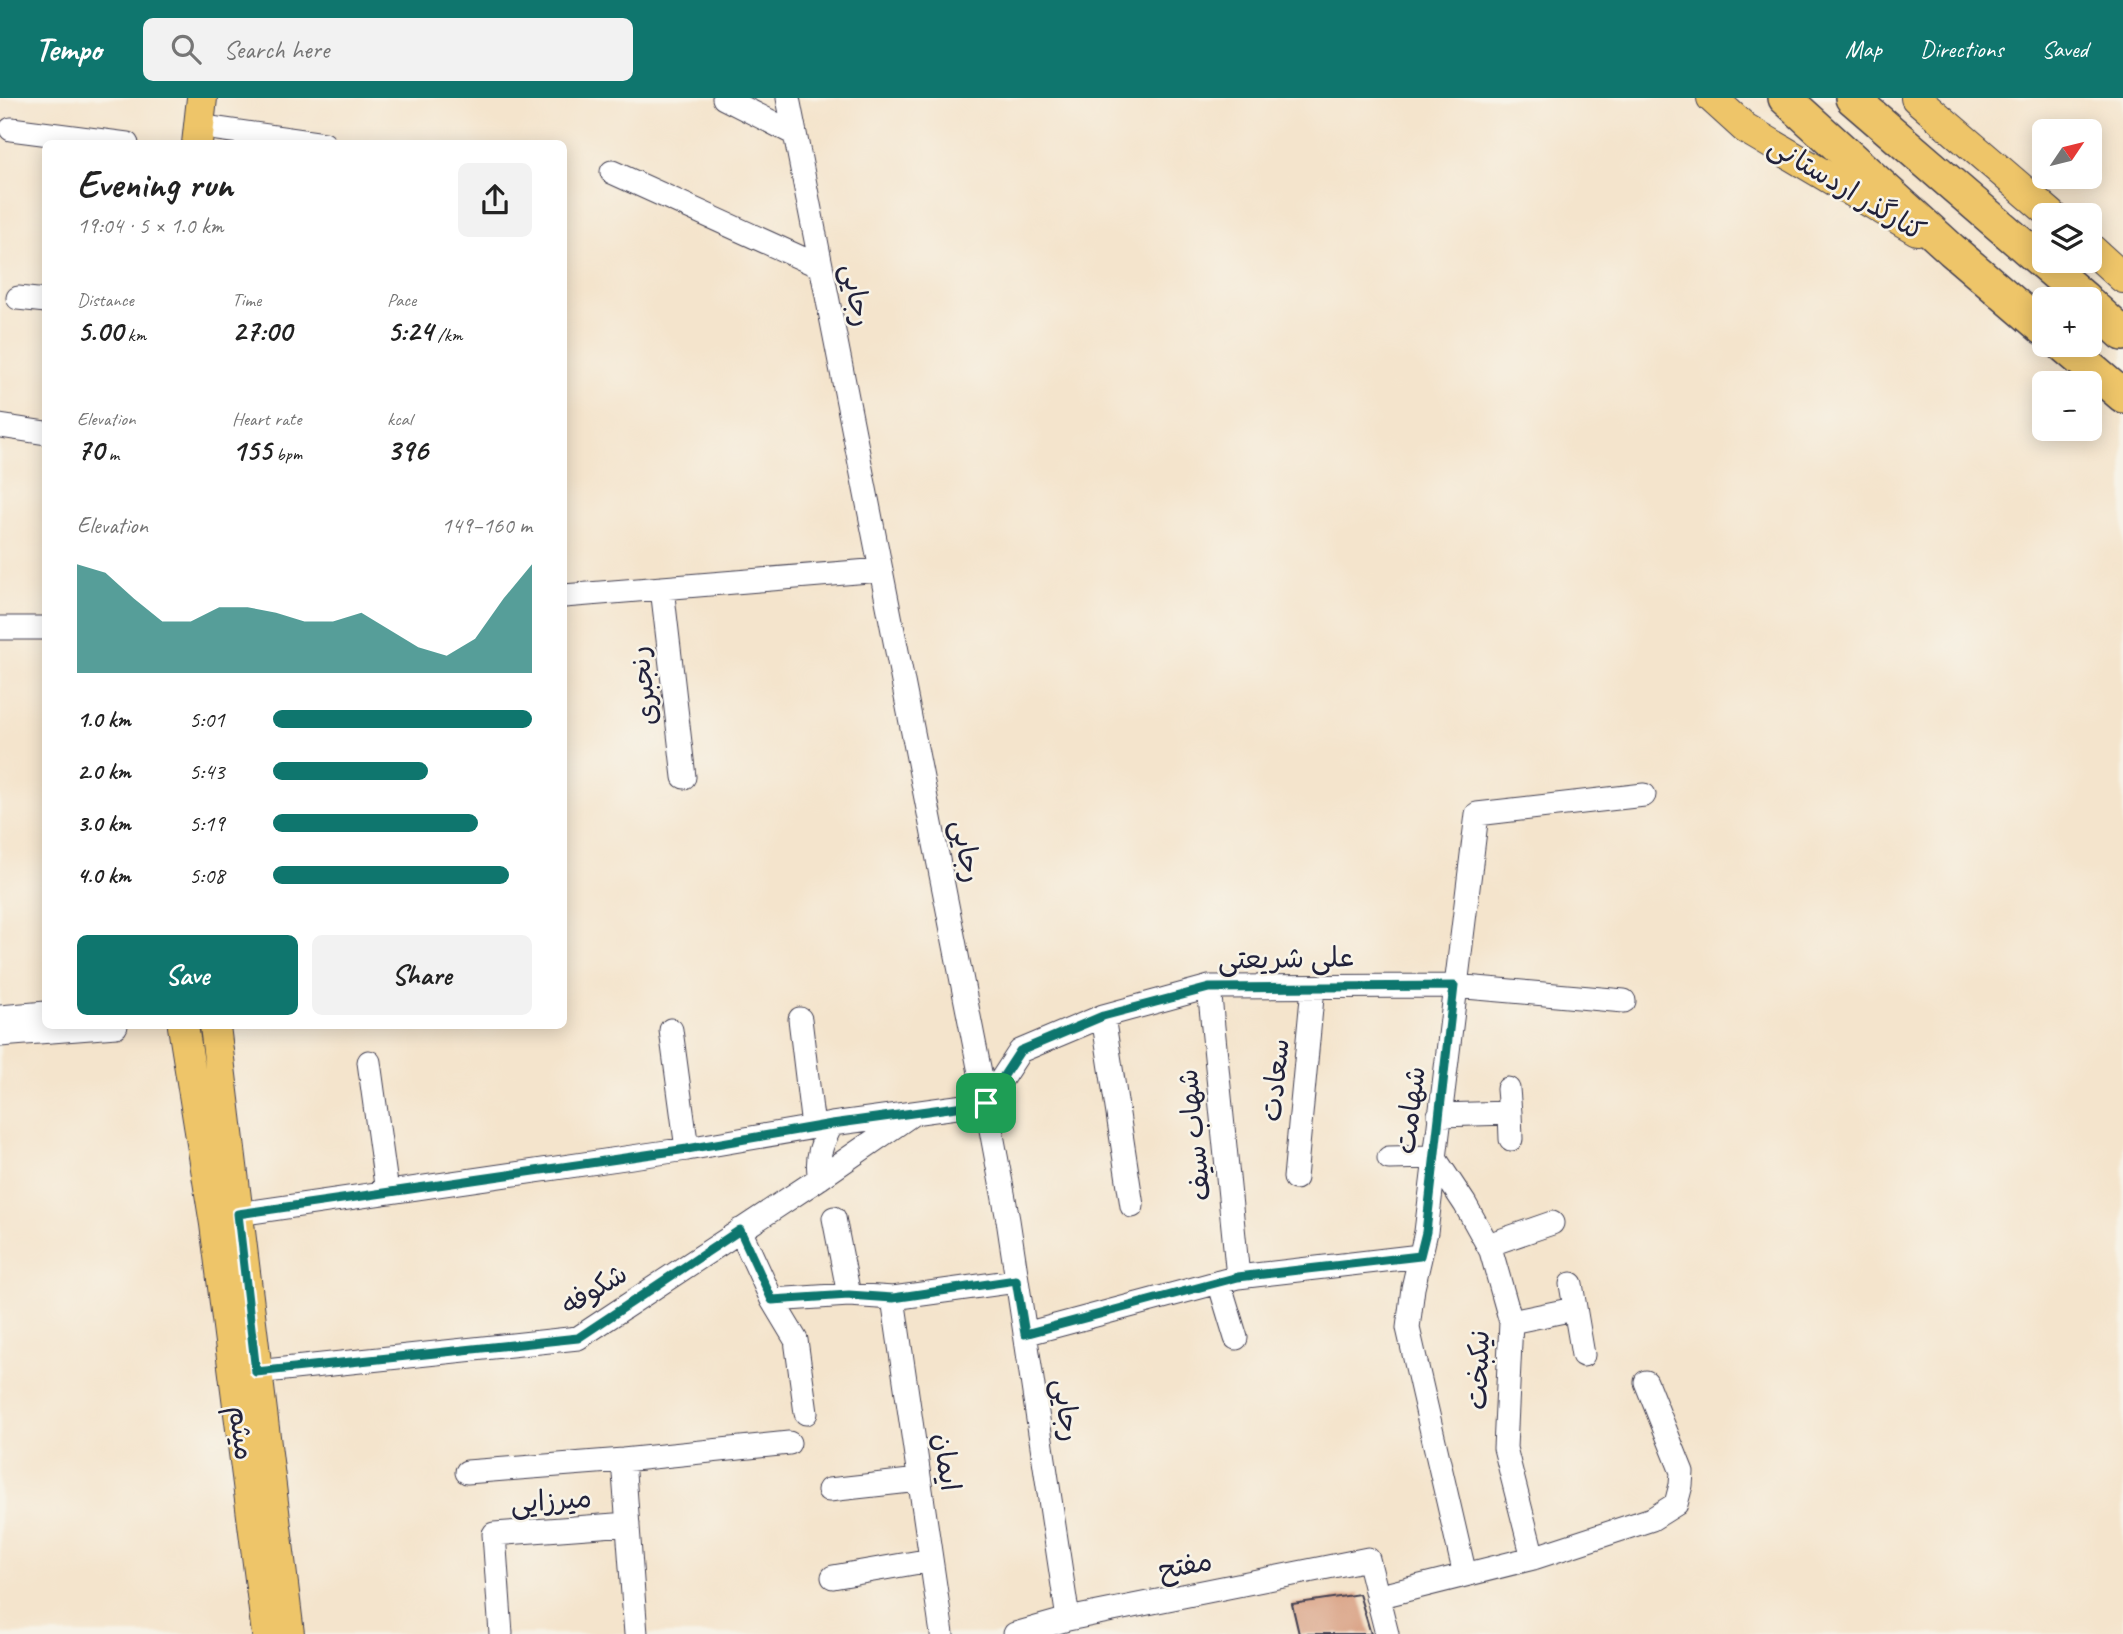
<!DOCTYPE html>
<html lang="en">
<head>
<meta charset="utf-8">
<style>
  body { margin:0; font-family:Caveat,"Playpen Sans Arabic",sans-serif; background:#f2f2f2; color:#222; height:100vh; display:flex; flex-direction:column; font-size:26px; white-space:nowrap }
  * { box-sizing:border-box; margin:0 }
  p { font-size:23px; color:#767676 }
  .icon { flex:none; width:38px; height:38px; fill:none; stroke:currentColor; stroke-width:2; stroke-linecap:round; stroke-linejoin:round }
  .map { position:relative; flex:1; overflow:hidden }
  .panel { position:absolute; left:42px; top:42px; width:525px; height:889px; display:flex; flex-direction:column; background:#fff; border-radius:10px; box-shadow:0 4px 18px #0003 }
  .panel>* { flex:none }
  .needle { width:46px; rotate:55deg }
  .tools { position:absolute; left:2032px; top:21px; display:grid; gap:14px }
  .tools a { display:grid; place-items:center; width:70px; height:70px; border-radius:10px; background:#fff; box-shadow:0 4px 18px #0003; font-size:35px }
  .pin { position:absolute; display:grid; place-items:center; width:60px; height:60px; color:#fff; margin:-30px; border-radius:14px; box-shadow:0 4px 10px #0006 }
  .round { display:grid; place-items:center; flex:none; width:74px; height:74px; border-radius:10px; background:#f2f2f2 }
  .overview { display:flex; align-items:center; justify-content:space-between; height:119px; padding:0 35px }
  h1 { font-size:38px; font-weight:800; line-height:52px }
  .figures { display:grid; grid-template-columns:repeat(3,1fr); gap:10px; height:119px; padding:7px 35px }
  .figures div { display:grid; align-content:center }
  .figures b { font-size:30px; font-weight:800 }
  .figures small { font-size:19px; font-weight:400 }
  .figures p { font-size:19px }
  .chart { height:196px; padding:14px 35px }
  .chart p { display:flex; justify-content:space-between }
  .chart svg { width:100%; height:126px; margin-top:7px; fill:#0f766e; opacity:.7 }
  .action { display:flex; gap:14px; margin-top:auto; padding:14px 35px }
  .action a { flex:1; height:80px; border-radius:10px; background:#0f766e; color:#fff; font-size:28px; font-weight:800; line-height:80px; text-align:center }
  .action a+a { background:#f2f2f2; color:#222 }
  ul { padding:0 35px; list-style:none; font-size:23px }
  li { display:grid; grid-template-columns:112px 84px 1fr; align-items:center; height:52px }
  li i { height:18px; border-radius:9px; background:#0f766e }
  header { display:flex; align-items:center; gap:42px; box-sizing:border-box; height:98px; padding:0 35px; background:#0f766e; color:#fff }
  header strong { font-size:33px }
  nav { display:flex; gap:38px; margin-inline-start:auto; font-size:24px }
  .search { width:490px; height:63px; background:#f2f2f2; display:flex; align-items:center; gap:18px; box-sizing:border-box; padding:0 24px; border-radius:10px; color:#767676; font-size:26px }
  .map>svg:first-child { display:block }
</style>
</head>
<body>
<header>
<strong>Tempo</strong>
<div class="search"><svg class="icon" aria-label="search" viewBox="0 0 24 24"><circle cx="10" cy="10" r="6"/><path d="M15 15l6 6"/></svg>Search here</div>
<nav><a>Map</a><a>Directions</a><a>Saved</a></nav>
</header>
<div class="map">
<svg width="2123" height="1536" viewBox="0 0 2123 1536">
  <rect width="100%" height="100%" fill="#f7f3e8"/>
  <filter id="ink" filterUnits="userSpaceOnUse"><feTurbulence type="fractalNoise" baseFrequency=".0143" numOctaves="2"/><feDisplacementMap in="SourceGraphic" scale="14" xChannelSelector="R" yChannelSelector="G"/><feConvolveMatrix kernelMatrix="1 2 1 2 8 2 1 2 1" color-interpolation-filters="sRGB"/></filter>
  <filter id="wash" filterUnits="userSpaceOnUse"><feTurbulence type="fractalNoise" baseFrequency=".00686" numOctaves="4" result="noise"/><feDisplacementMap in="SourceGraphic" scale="28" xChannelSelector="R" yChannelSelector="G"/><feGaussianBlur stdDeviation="1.57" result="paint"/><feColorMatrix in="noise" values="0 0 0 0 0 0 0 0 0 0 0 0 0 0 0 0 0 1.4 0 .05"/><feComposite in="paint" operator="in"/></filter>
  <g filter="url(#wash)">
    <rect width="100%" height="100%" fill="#f4e4cc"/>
    <g id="blocks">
      <!-- building -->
      <path fill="#d9a184" d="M1359,1496L1371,1536H1299L1292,1506Z"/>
    </g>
  </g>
  <g filter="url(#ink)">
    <use href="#blocks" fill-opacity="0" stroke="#423f51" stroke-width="2"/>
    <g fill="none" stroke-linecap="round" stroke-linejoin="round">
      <defs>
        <path id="minor" d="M724,0L795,36
          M788,0L986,1005L1008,1122L1068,1521
          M211,30L324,46
          M11,31L127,46
          M612,74L821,169
          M18,200L46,203
          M0,328L46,335
          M662,490L684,679
          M564,498L881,472
          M0,530H46
          M1209,889L1238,1179
          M1103,918L1132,1108
          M0,919L46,915
          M800,921L813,1029
          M671,932L687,1051
          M0,937L116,928
          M369,964L387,1094
          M986,1005L1020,953L1103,918L1209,889L1454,888L1624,903
          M1510,1015L1511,1041
          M1439,1017L1510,1015L1508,991
          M1389,1060L1434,1059L1465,1106L1491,1153L1511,1224L1505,1350L1533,1460
          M820,1080C815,1060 822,1045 832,1026
          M1295,1080L1313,889
          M238,1116L687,1051L832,1026L986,1005
          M834,1120L849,1197
          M740,1132L772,1202
          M1488,1147L1552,1125
          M1219,1184L1236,1240
          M1571,1186L1583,1257
          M893,1200L942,1536
          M1511,1224L1574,1211
          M1025,1236L1238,1179L1420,1158
          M256,1274L578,1240L820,1080L911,1017
          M806,1315L796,1242L772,1202L849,1197L893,1200L1016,1183
          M623,1362L636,1536
          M467,1374L623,1362L789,1345
          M829,1392L919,1382
          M1465,1477L1408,1230L1413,1190L1426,1134L1477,716L1644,697
          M833,1479L931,1462
          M1377,1499L1533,1460L1652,1421L1676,1406L1681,1387L1682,1374L1646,1284
          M501,1536L494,1436L628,1426
          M1015,1536L1068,1521L1368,1461L1387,1536"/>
        <path id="major" d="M1712,0L1745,30L1917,132
          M1916,0L2052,117
          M197,46L202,0
          M2090,150L2123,180
          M183,928L215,1126L267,1536
          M215,928L289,1536"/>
        <path id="highway" d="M1785,0L1952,152L2044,231
          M1852,0L2085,201
          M2090,206L2123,236
          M2063,247L2123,298"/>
      </defs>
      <!-- minor casing -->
      <use href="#minor" stroke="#423f51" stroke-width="25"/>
      <!-- major casing -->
      <use href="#major" stroke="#423f51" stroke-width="32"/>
      <!-- highway casing -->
      <use href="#highway" stroke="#423f51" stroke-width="36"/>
      <!-- minor -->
      <use href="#minor" stroke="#fff" stroke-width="23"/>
      <!-- major -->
      <use href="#major" stroke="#eec569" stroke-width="30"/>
      <!-- highway -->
      <use href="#highway" stroke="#eec569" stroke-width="33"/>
    </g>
  </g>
  <g fill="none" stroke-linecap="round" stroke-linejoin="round" filter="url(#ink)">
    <defs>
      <path id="route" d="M1454,888L1426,1134L1420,1158L1238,1179L1025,1236L1016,1182L893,1200L849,1197L772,1202L740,1132L578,1240L256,1274L238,1116L687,1051L832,1026L986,1005L1020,953L1103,918L1209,890Z"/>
    </defs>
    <!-- route casing -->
    <use href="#route" stroke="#fff" stroke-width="14"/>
    <!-- route -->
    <use href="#route" stroke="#0f766e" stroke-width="9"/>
  </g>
  <g text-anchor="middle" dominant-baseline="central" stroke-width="5" stroke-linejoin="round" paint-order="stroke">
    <!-- street labels -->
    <g font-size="28" fill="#22223b" stroke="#f7f3e8">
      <text transform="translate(1847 90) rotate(31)">کنارگذر اردستانی</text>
      <text transform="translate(857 197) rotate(79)">رجایی</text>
      <text transform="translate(643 588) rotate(-97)">رنجبری</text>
      <text transform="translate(967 753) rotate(79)">رجایی</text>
      <text transform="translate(1286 860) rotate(-1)">علی شریعتی</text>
      <text transform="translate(1275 982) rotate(-84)">سعادت</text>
      <text transform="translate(1410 1012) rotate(-83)">شهامت</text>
      <text transform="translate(1194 1037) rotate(-96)">شهاب سیف</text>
      <text transform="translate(594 1191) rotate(-31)">شکوفه</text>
      <text transform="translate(1478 1272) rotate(-88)">نیکبخت</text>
      <text transform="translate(1067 1312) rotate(82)">رجایی</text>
      <text transform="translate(242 1335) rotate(83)">میثم</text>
      <text transform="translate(947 1364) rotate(82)">ایمان</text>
      <text transform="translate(551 1402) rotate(-4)">میرزایی</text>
      <text transform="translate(1185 1467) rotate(-11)">مفتح</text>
    </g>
  </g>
</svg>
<div class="tools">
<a><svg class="needle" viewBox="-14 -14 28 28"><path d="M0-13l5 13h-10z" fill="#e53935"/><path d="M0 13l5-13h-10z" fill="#767676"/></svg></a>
<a><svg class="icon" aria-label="layers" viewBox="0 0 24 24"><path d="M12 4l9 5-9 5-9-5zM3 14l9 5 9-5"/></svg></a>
<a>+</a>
<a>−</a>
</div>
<div class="pin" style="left:986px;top:1005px;background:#1e9e55"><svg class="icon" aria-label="arrive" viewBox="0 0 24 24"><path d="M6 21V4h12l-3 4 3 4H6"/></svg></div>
<section class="panel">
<div class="overview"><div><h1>Evening run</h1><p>19:04 · 5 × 1.0 km</p></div><a class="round"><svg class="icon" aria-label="share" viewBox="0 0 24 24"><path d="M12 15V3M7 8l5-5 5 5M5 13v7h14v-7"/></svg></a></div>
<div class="figures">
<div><p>Distance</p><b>5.00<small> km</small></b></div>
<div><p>Time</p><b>27:00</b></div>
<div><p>Pace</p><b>5:24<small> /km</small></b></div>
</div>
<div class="figures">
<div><p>Elevation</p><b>70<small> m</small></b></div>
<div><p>Heart rate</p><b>155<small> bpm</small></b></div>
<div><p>kcal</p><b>396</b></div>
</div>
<div class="chart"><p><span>Elevation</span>149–160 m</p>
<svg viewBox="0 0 160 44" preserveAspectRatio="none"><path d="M0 44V6L10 9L20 18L30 26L40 26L50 21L60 21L70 23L80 26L90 26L100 23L110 29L120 35L130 38L140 32L150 18L160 6V44z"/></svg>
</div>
<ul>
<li><b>1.0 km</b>5:01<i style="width:100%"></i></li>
<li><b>2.0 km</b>5:43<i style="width:60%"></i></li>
<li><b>3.0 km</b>5:19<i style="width:79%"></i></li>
<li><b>4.0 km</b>5:08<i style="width:91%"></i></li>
</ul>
<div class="action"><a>Save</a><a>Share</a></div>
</section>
</div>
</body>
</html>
